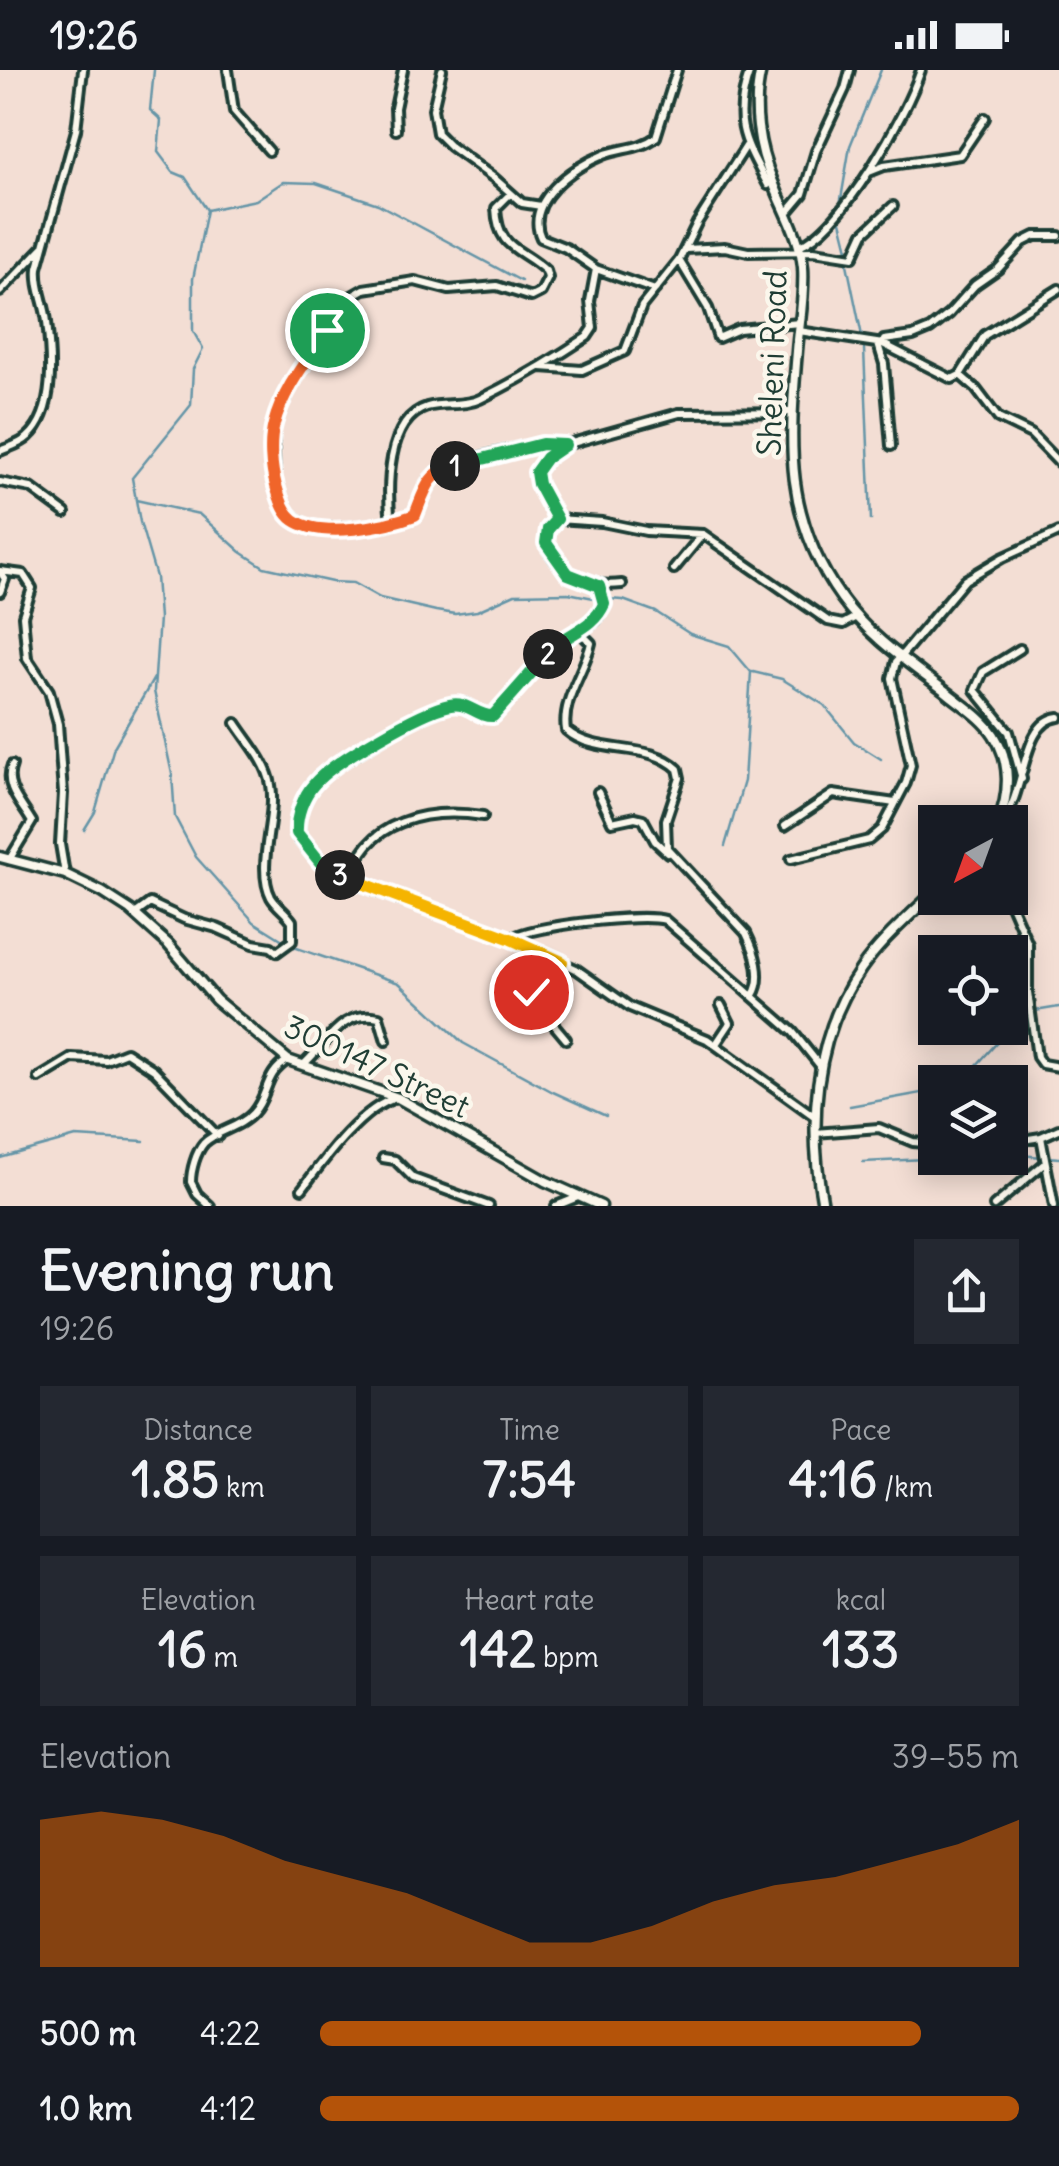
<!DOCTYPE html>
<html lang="en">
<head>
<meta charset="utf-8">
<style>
  body { margin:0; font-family:Delius,sans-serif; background:#242831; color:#f1f3f6; height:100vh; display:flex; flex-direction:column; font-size:38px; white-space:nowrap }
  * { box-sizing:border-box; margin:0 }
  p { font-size:32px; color:#9ea1a6 }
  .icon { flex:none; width:55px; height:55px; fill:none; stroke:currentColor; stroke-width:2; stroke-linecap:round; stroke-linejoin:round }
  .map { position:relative; height:1136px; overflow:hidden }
  .drawer { display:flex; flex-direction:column; background:#171b24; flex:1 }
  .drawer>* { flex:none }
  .needle { width:65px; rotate:221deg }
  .tools { position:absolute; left:918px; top:735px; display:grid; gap:20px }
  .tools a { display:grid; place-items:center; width:110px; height:110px; border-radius:0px; background:#171b24; box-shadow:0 5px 25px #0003; font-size:50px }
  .pin { position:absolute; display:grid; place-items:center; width:85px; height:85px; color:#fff; margin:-42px; border:5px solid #fff; border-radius:50%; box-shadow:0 2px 10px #0007 }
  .km { position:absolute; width:50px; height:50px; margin:-25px; border-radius:50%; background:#222; color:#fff; font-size:28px; line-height:50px; text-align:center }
  .round { display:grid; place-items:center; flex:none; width:105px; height:105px; border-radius:0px; background:#242831 }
  .summary { display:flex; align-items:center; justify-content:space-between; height:170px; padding:0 40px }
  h1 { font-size:55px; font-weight:700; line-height:75px }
  .metrics { display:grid; grid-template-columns:repeat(3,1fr); gap:15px; height:170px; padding:10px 40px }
  .metrics div { display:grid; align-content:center; border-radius:0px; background:#242831; text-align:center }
  .metrics b { font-size:50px; font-weight:700 }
  .metrics small { font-size:28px; font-weight:400 }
  .metrics p { font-size:28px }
  .chart { height:280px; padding:20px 40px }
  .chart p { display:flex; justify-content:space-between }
  .chart svg { width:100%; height:180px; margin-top:10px; fill:#b45309; opacity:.7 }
  ul { padding:0 40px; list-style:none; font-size:32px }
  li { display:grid; grid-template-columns:160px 120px 1fr; align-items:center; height:75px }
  li i { height:25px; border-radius:12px; background:#b45309 }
  .status { display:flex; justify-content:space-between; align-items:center; height:70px; padding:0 50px; background:#171b24; direction:ltr }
  .status svg { height:28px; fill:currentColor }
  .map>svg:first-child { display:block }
</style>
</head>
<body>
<div class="status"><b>19:26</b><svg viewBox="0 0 49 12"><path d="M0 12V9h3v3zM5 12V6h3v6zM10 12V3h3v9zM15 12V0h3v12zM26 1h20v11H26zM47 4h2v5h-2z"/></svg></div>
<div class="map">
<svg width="1059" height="1136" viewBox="0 0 1059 1136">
  <rect width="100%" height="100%" fill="#f3ded4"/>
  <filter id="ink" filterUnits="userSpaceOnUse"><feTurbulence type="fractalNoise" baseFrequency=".01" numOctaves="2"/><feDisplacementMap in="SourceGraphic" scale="20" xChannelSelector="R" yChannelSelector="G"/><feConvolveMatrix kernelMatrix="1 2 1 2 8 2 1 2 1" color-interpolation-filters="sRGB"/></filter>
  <g filter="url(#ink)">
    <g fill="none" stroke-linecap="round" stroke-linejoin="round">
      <!-- stream -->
      <path stroke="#6595a7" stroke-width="2.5" d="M154,0L150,40L161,50L158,82L173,102L185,107L207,140L193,209V261L203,279L193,299L191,335L132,408L140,452L156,507L159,548L154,621L172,704L175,747L196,787L229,824L254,852L286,872
        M840,135L850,76L881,0
        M207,140L256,130L283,112L316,113L378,134L521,211
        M839,143L849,183
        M847,194L862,266
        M864,279L871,450
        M136,430L199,444L241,482L264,497L332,512L353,513L380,528L436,541L455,544L477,541L515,524L568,523L599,529
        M607,529L623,530L656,542L690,564L729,576L751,602L744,711L725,776
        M753,602L782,609L824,635L854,672L881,689
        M84,760L95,742L114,677L154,608
        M291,876L399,913L463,973L553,1022L606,1046
        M1035,941L1059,937
        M945,1012L975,997L1013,955L1028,944
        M850,1036L927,1022L935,1018
        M1010,1084L1042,1087
        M1049,1087L1059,1088
        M0,1088L76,1067L144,1071
        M863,1092L946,1088"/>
      <defs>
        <path id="minor" d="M228,0L234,41L269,81
          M442,0L433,39L437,63L450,76L494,108L522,133L541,136
          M677,0L656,67C641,79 621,78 603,85C573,97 524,132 541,168L566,178L596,199L655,220L679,190L697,153L746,76
          M750,0C732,52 744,70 768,115
          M396,60L395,38L403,0
          M869,102L884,96L960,85L985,48
          M510,124L496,138C498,181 521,177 546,201L548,208L541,222L531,227L497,216L449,220L415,211L364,219L343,231L306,289L279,339L273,359L275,410L286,442L306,456L327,459L385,455L415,445C420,433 422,419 430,409C444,392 544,369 565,375
          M787,143L803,124L816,81L845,19L850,0
          M799,176C843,159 906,45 921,0
          M686,179L725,177L748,182L814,181L853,187L864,163L893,136
          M679,190L708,238L718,268L739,259L799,253
          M0,222L42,178
          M799,261L883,274L952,309L960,305L985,265L1059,219
          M878,274L884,294L891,376
          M883,274L884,270L913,266L930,259L949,244L975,215L998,199L1023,172L1035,166H1059
          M541,297L582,300L625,281L642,236L654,221
          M960,305L976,319L998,348L1031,364L1059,393
          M0,381C9,377 21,374 28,367C56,342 51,286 47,252C45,233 36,217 38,198L76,60L83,0
          M0,412L31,418L65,443
          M557,449L538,415L536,402L546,388L565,375L679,343L793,342
          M391,453C387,419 386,350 427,337C444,332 464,337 480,329C515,312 554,289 587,267L593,258L590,231L596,199
          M674,499L702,465
          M0,501L23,504L32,518L23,546L27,588L49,621L58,654L63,723L60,774L65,804
          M0,502L5,509L0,522
          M622,514C588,518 559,506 546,473L548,459L557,449L602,452L646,461L703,464L828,551L843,554L856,547
          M599,516L604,534L596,550L554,576L493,645L485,646L465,634L448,635L401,656L322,705L311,717L298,744L299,769L320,792L351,811L511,869L576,899L630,937L707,969L814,1046
          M579,561L591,573C585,601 561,630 566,660C596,687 648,670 678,699L680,708L666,750L667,778L746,863C755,881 764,908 753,925
          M1020,579L983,602L975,620L1009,662L1022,709
          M598,722L612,752L635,747L643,749L655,771L668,783
          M1004,749C1026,719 1022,651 1059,647
          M785,756L833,724L895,733
          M791,789L869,770L882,759L906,713L911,695L892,608L896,592L965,510L1002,488L1059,462
          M9,790L32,752C22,734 3,717 12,695
          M351,811C363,749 430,738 483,746
          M1008,828L1028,874V922L1037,987L1042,994L1059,997
          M135,844L150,833L184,849L217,858L253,874L271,877L277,882L292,871V851C286,842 276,836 271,827C255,796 277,747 271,715C267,692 249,673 236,653
          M512,868C532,856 643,843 665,850L793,962L821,997
          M561,892L530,926L566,969
          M716,974L730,953L721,935
          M303,995C326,975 342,938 379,947L386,971
          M39,1008L72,988L106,990L126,982L154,1000L218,1066
          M815,1063L879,1058L913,1072L935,1074
          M1041,1067L1054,1136
          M1010,1072L1041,1067L1059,1059
          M383,1088L395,1090L413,1108L489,1136
          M302,1119C323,1091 362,1037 396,1028
          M210,1136L197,1124L191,1112C191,1100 196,1082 204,1073C217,1060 240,1058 253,1043C270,1024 263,1005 288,990
          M556,1136L578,1127
          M994,1136L1045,1093"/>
        <path id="tertiary" d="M761,0C752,37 758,77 773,112C784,141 800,166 803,197C805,225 799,254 797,281C789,375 784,448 842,529C870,568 912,595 949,624C965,637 983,648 994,665C1011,692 1010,724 998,752
          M0,787L65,804L102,822L130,840L168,874L216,930L288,990L398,1028L545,1111L601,1136
          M823,1136C808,1056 813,968 861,899C881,870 910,846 935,821"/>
      </defs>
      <!-- minor casing -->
      <use href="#minor" stroke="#1f3d34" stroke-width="14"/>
      <!-- tertiary casing -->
      <use href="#tertiary" stroke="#1f3d34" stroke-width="15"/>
      <!-- minor -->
      <use href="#minor" stroke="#fbf7ec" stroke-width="6"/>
      <!-- tertiary -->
      <use href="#tertiary" stroke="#fbf7ec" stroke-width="8"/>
    </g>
  </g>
  <g fill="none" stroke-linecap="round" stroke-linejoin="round" filter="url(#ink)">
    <defs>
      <path id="split-1" d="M327,260C308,289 283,319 274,354C269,373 271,398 276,416C280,428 283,442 294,450C321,469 387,456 415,445C424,423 428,401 455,396"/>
      <path id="split-2" d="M455,396L542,374L565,375L546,388L536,402L538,414L557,449L548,459L546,473L568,504L599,516L604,534C592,561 565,562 548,584"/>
      <path id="split-3" d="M340,805L320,792L297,763C296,746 303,726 315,713C334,691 421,641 450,635C468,631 477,647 493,646L548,584"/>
      <path id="split-4" d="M340,805L511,869L562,892L531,922"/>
    </defs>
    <!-- split-1 casing -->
    <use href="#split-1" stroke="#fff" stroke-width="20"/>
    <!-- split-2 casing -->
    <use href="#split-2" stroke="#fff" stroke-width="20"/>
    <!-- split-3 casing -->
    <use href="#split-3" stroke="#fff" stroke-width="20"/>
    <!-- split-4 casing -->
    <use href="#split-4" stroke="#fff" stroke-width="20"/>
    <!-- split-1 -->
    <use href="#split-1" stroke="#f0652b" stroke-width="12"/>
    <!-- split-2 -->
    <use href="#split-2" stroke="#22a559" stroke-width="12"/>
    <!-- split-3 -->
    <use href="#split-3" stroke="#22a559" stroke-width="12"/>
    <!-- split-4 -->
    <use href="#split-4" stroke="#f5b400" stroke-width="12"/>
  </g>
  <g text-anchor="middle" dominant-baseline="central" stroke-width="9" stroke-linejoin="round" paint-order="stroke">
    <!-- street labels -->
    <g font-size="32" fill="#1f3d34" stroke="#fbf7ec">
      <text transform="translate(772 293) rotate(-88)">Sheleni Road</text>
      <text transform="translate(377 996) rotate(25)">300147 Street</text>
    </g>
  </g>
</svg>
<div class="tools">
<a><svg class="needle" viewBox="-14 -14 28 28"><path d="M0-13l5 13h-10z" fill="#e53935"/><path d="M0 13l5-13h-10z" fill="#9ea1a6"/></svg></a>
<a><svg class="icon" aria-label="locate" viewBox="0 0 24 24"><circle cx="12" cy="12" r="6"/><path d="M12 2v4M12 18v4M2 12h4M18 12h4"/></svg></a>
<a><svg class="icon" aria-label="layers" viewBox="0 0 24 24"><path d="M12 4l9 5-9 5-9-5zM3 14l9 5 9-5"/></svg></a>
</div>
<div class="pin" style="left:327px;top:260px;background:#1e9e55"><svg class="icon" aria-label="arrive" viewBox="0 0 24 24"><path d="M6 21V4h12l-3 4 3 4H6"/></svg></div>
<div class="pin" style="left:531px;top:922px;background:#d93025"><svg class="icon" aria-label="check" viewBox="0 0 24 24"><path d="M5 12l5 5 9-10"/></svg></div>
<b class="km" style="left:455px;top:396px">1</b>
<b class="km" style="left:548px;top:584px">2</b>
<b class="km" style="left:340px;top:805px">3</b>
</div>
<section class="drawer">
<div class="summary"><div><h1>Evening run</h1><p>19:26</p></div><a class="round"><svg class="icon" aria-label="share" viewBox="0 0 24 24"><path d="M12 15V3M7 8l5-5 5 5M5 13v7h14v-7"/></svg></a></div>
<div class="metrics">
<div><p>Distance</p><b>1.85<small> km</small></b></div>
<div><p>Time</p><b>7:54</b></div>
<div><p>Pace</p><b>4:16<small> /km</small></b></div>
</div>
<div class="metrics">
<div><p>Elevation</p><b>16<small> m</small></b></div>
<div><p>Heart rate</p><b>142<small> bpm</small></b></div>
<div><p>kcal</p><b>133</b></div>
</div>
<div class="chart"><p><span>Elevation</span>39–55 m</p>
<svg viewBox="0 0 160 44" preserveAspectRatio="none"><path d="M0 44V8L10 6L20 8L30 12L40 18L50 22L60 26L70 32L80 38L90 38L100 34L110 28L120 24L130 22L140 18L150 14L160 8V44z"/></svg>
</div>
<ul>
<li><b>500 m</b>4:22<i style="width:86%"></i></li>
<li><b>1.0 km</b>4:12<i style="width:100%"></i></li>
</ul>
</section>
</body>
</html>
